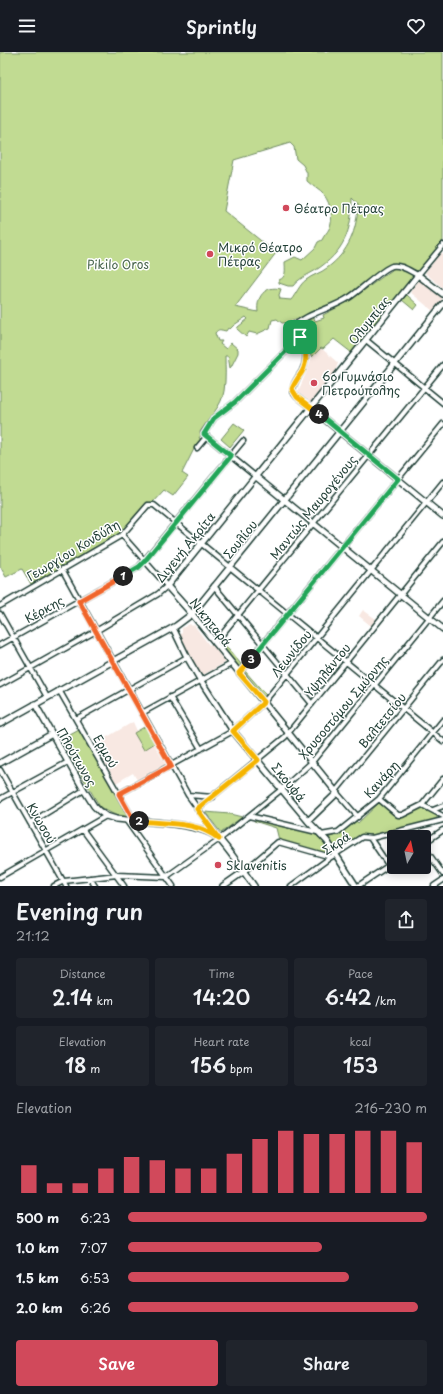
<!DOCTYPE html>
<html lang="en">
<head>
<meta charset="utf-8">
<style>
  body { margin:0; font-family:"Playpen Sans",sans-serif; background:#20242c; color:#f1f3f6; height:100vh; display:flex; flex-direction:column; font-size:15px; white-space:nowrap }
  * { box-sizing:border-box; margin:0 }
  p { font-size:13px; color:#9ea1a6 }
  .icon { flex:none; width:22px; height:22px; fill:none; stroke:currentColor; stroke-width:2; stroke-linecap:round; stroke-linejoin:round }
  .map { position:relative; height:834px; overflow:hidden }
  .panel { display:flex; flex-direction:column; background:#171b24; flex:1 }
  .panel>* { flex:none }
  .needle { width:26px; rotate:9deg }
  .buttons { position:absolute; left:387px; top:778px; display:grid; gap:8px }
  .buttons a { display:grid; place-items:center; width:44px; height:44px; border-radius:4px; background:#171b24; box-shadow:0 2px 10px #0003; font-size:20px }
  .pin { position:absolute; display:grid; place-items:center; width:34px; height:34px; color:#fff; margin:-17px; border-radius:8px; box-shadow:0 2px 6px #0006 }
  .km { position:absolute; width:20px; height:20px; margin:-10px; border-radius:50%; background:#222; color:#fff; font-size:11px; line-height:20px; text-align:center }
  .round { display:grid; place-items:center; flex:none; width:42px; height:42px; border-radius:4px; background:#20242c }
  .headline { display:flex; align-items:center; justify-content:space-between; height:68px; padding:0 16px }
  h1 { font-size:22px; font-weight:600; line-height:30px }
  .figures { display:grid; grid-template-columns:repeat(3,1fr); gap:6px; height:68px; padding:4px 16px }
  .figures div { display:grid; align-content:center; border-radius:4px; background:#20242c; text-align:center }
  .figures b { font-size:20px; font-weight:600 }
  .figures small { font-size:11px; font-weight:400 }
  .figures p { font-size:11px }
  .chart { height:112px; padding:8px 16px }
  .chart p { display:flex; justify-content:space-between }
  .chart svg { width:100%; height:72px; margin-top:4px; stroke:#d1495b; stroke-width:6 }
  .button { display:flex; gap:8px; margin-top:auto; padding:8px 16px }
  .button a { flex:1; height:46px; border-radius:4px; background:#d1495b; color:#fff; font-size:16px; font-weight:600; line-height:46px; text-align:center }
  .button a+a { background:#20242c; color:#f1f3f6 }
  ul { padding:0 16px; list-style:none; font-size:13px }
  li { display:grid; grid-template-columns:64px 48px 1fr; align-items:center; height:30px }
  li i { height:10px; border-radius:5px; background:#d1495b }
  header { display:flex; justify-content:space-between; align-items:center; height:52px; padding:0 16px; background:#171b24; font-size:18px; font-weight:600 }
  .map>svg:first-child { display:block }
</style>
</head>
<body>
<header><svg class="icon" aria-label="menu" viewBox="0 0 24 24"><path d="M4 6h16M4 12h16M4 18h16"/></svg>Sprintly<svg class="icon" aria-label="heart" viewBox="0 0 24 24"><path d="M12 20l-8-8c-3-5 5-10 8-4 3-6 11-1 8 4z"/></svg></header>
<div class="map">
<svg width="443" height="834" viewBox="0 0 443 834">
  <rect width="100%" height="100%" fill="#fff"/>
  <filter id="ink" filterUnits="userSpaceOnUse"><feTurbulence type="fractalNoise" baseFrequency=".025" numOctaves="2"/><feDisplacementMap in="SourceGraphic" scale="8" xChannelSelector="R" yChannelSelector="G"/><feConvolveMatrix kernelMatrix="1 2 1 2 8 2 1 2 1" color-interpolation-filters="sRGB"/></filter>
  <g filter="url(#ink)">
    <!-- built -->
    <path fill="#f8e8e2" d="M441,200L443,202V236L425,221Z
      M419,228L443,246L433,259L410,240Z
      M321,296L338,311L335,320L311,352L298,341L312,305Z
      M363,558L376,567L371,574L359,564Z
      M190,572L192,574L194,573L209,593L211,592L226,610L203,623H200L180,583L182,581V576Z
      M133,670L137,679L146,674L167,712L137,728L133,721L116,731L95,692Z"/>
    <!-- green -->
    <path fill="#c1db92" stroke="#708c63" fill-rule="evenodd" d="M0,0H443V189L352,301L334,287L323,297L321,296L312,305L297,279L303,270L314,266L315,269L324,266L323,263L349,249L392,218L395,213L330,254L285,271H282L277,267L272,268L270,276L257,282L249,280L246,285L237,277L238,275L248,267L246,265L234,273L230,277L228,276L226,279C220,278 219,276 215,281L218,289H222L220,292L226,297L231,291L238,297V301L231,315L230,316L228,304H225C225,315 226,327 224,339C222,354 208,367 200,380L201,383L199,386L201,387L194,397L182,421L188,425L173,444L164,438L152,451L147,450L124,477L118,482L31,532L22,517L6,525L0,514ZM290,91L294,95L296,107L303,113L307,121V129C312,134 320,138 324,143C331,152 334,167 329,177C327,181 324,183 322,188L318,190L315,196L302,208L295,205L285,210C285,218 287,225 279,228V231L288,234H293C299,226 308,223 316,218C344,200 352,179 352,146L358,152C357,178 349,200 327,216C321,221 312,223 306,228C300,232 296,242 291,248L280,247L279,243L281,237C265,233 256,245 258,260L235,255L276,201L224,159L234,108Z
      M407,243L418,253L414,258L402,248Z
      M234,371L244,378L230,395L221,387Z
      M222,587L223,591L241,612L240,615H238L219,592Z
      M245,619L266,643L265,645L262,646L243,622Z
      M146,674L155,691L144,698L134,681Z
      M79,678L129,765L113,762L100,755L61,688Z
      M380,750L399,766L422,755L427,759H431L437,763V767L374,784L362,783L336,800L328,786L338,782L355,768L358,771Z
      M205,760L230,762L242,765L221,781Z
      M255,767C269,771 305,776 316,783C323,787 327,794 330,800L329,803L282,790L279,788L276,776L254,769Z"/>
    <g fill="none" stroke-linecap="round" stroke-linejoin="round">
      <defs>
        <path id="minor" d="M366,288L443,351
          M311,356L297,345L293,340C292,332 298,326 302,319C310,304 304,286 291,276C309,260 330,258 350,245C361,238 382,217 392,214C401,212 411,220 418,223L443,193
          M197,396L207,384
          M255,424L204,382V381L214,366L235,350L300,285
          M62,517L188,743L218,785
          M214,534L312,652
          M0,554L122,483L148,453H154L443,689
          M0,562L47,645
          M215,591L443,313
          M0,593L139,515L243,389
          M239,621L443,372
          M0,633L96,579L158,542L167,534L122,483
          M59,638L134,769
          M170,645L201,697
          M142,661L231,612
          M76,667L187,605
          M0,718L66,834
          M336,739L443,608
          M337,741L358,765
          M119,742L233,679L264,650L287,622L443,430
          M188,743L213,745
          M0,747L68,710
          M379,747L398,763H402L422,753L443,727
          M422,753L443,764
          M197,757L285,685L443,490
          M433,758L443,754
          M249,764L317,780
          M126,768L173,834
          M30,771L84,738
          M83,778L124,834
          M321,783L338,780L379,747L443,668
          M370,786L389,814
          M424,791L443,778
          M424,795L443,822
          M243,820L278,790L331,805
          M0,825L106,764
          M90,826L95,834
          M54,834L64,829L117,823L166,825L225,783L282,737L312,710L443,549
          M291,834L331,805L362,785L372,786L443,768
          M358,834L394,810
          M434,834L443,828"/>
        <path id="tertiary" d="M311,356L443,464
          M255,424L443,577
          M173,576L187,605L201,629L233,679L308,769L327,789L356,834
          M35,652L84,738L94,754L99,759L106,764L116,767C141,770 203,770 219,787C232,801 243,819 254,834
          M0,672L176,574L192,562L443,252
          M0,711L52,682
          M308,769L337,741L192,562L167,534L418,223L443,242
          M223,834L243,820"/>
      </defs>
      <!-- minor casing -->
      <use href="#minor" stroke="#1f3d34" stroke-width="7"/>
      <!-- tertiary casing -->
      <use href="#tertiary" stroke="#1f3d34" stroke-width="8"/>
      <!-- minor -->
      <use href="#minor" stroke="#fff" stroke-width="4"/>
      <!-- tertiary -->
      <use href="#tertiary" stroke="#fff" stroke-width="5"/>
    </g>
  </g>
  <g fill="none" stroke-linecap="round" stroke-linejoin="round" filter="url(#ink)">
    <defs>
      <path id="split-1" d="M123,524L139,515L144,510L231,404L204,382L214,366L235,350L300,285"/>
      <path id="split-2" d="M123,524L79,549L171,714L119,742L134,769H139"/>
      <path id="split-3" d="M139,769C166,772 198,769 219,787L197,757L258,708L233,679L264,650L239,621L251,607"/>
      <path id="split-4" d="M251,607L398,427L319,362"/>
      <path id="split-5" d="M300,285C306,296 308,309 302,320C298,326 294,331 292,337L297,345L319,362"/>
    </defs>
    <!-- split-1 casing -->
    <use href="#split-1" stroke="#fff" stroke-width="8"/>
    <!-- split-2 casing -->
    <use href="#split-2" stroke="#fff" stroke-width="8"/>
    <!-- split-3 casing -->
    <use href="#split-3" stroke="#fff" stroke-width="8"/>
    <!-- split-4 casing -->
    <use href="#split-4" stroke="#fff" stroke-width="8"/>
    <!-- split-5 casing -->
    <use href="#split-5" stroke="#fff" stroke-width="8"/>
    <!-- split-1 -->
    <use href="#split-1" stroke="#22a559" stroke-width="5"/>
    <!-- split-2 -->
    <use href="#split-2" stroke="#f0652b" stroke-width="5"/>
    <!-- split-3 -->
    <use href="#split-3" stroke="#f5b400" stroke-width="5"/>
    <!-- split-4 -->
    <use href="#split-4" stroke="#22a559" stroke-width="5"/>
    <!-- split-5 -->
    <use href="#split-5" stroke="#f5b400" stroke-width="5"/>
  </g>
  <!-- markers -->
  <g fill="#d1495b" stroke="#fff" stroke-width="1.5">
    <circle cx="286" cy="156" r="4"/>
    <circle cx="210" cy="202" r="4"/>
    <circle cx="314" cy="331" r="4"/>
    <circle cx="218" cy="813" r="4"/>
  </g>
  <g text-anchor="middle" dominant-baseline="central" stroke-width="3" stroke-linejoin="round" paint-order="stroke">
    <!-- poi labels -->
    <g font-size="12" fill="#1f3d34" stroke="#fff" text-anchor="start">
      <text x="294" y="156">Θέατρο Πέτρας</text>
      <text x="218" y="195">Μικρό Θέατρο<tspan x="218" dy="14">Πέτρας</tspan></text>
      <text x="322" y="324">6ο Γυμνάσιο<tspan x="322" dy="14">Πετρούπολης</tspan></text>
      <text x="226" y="813">Sklavenitis</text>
    </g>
    <!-- park labels -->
    <g font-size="12" fill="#48644c" stroke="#fff">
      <text x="118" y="212">Pikilo Oros</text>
    </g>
    <!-- street labels -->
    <g font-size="12" fill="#1f3d34" stroke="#fff">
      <text transform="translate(369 268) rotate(-51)">Ολυμπίας</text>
      <text transform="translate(313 455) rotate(-51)">Μαντώς Μαυρογένους</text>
      <text transform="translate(240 487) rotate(-51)">Σουλίου</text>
      <text transform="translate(185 495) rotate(-51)">Διγενή Ακρίτα</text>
      <text transform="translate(73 498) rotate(-31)">Γεωργίου Κονδύλη</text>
      <text transform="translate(44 557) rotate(-29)">Κέρκης</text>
      <text transform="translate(211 570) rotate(51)">Νικηταρά</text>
      <text transform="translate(291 601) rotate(-51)">Λεωνίδου</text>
      <text transform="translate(327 618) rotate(-51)">Υψηλάντου</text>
      <text transform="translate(343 655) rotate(-50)">Χρυσοστόμου Σμύρνης</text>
      <text transform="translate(382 668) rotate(-51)">Βαλτετσίου</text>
      <text transform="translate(106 699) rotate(60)">Ερμού</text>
      <text transform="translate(77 705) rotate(60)">Πλούτωνος</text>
      <text transform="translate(381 727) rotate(-48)">Κανάρη</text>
      <text transform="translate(289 730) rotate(51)">Σκουφά</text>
      <text transform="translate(42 771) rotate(60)">Κνωσού</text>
      <text transform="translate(336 791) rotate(-34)">Σκρά</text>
    </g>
  </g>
</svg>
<div class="buttons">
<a><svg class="needle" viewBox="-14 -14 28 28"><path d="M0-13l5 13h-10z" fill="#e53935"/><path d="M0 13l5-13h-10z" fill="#9ea1a6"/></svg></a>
</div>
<div class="pin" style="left:300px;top:285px;background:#1e9e55"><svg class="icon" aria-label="arrive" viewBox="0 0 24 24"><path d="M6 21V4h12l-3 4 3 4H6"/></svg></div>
<b class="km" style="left:123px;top:524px">1</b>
<b class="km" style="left:139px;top:769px">2</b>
<b class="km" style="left:251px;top:607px">3</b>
<b class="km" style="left:319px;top:362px">4</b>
</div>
<section class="panel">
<div class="headline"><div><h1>Evening run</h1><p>21:12</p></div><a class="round"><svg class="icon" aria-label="share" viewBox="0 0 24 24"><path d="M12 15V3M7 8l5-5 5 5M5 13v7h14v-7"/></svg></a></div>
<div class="figures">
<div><p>Distance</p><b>2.14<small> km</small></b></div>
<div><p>Time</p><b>14:20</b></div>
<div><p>Pace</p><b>6:42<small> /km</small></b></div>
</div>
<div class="figures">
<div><p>Elevation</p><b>18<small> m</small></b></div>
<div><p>Heart rate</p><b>156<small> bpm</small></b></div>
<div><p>kcal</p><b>153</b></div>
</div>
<div class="chart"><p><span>Elevation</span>216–230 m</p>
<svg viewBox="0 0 160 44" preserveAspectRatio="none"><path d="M5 44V27M15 44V38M25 44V38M35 44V29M45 44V22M55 44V24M65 44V29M75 44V29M85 44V20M95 44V11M105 44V6M115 44V8M125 44V8M135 44V6M145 44V6M155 44V13"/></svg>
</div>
<ul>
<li><b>500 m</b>6:23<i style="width:100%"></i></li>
<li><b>1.0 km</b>7:07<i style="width:65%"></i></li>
<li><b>1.5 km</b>6:53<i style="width:74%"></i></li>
<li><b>2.0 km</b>6:26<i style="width:97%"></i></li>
</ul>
<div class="button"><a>Save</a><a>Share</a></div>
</section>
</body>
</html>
